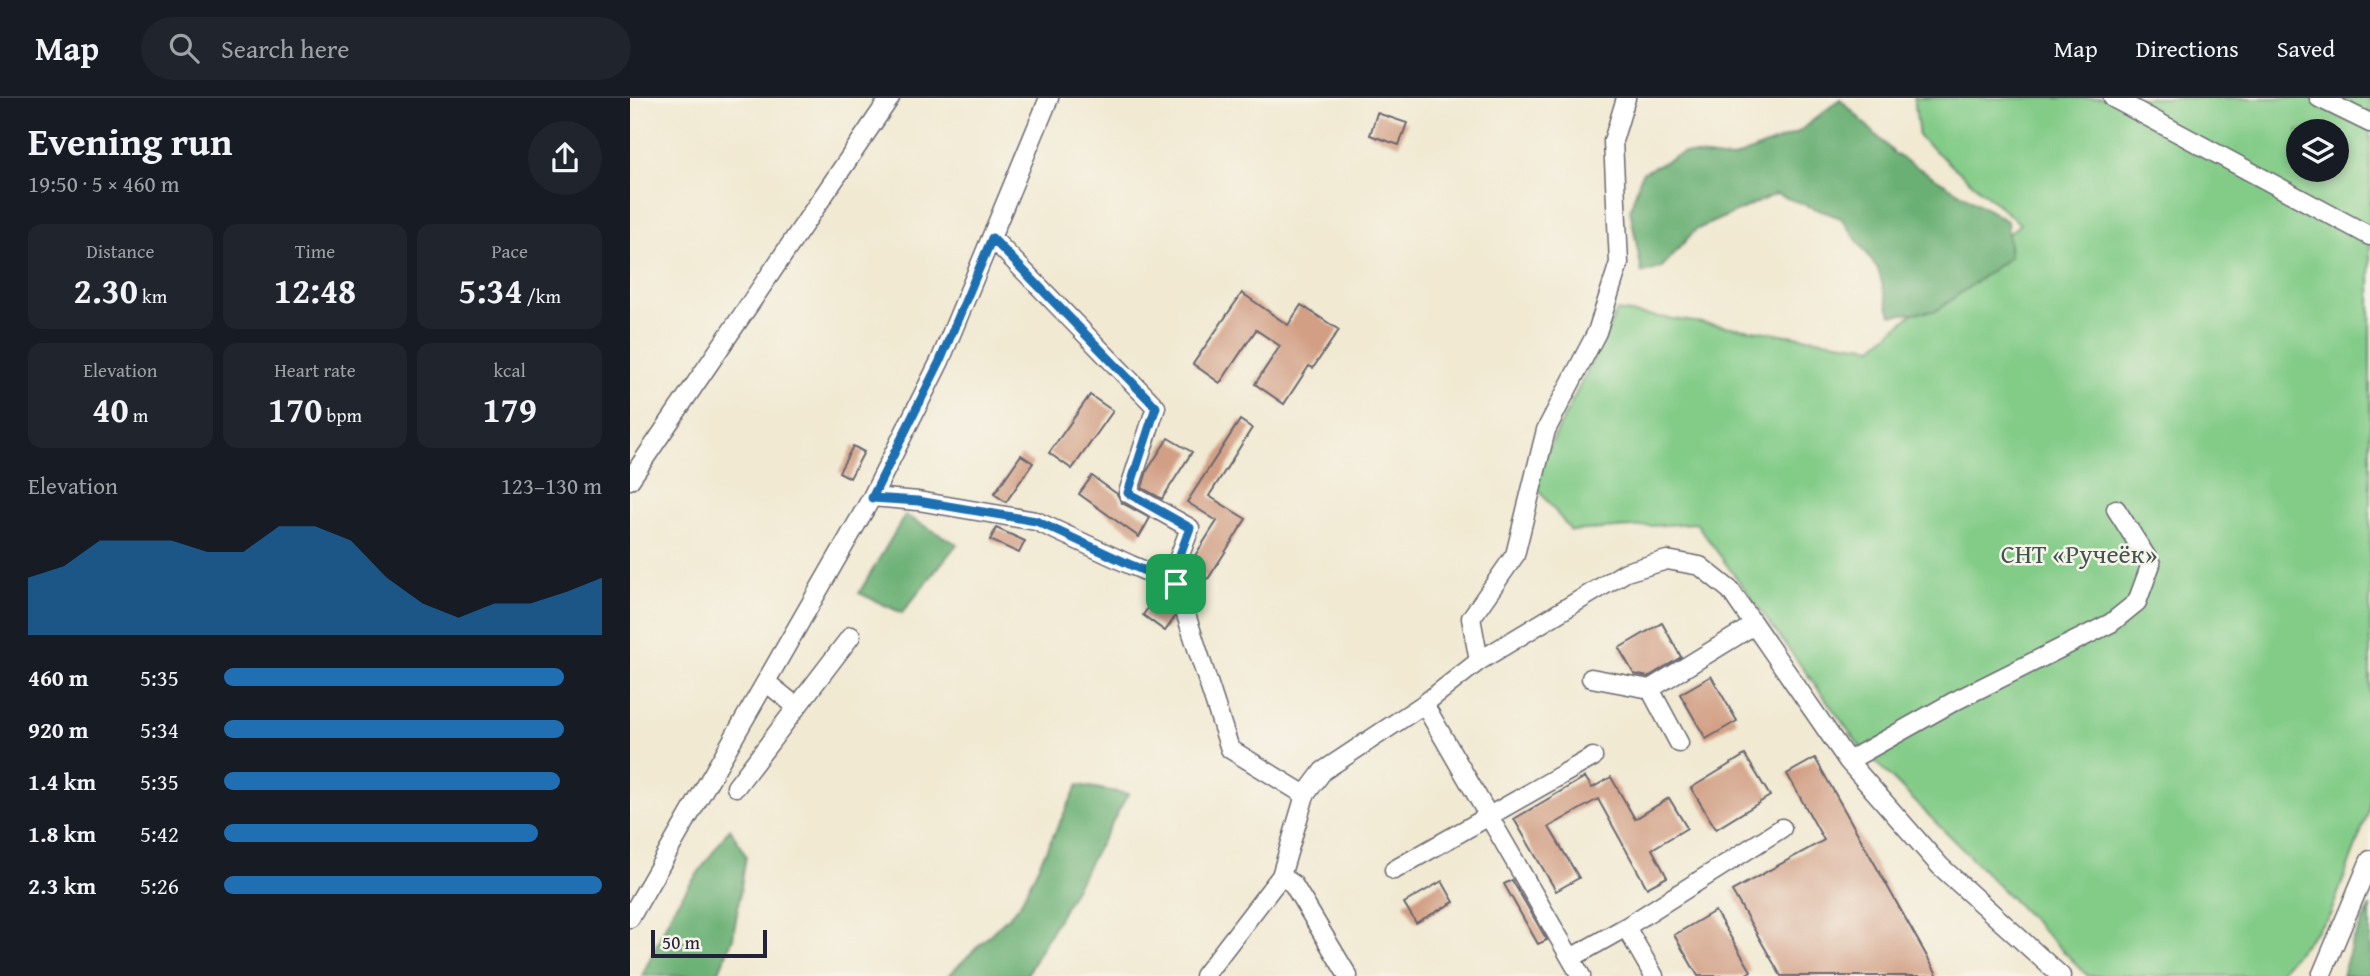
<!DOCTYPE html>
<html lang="en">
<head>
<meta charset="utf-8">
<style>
  body { margin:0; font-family:"Gentium Book Plus",serif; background:#20242c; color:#f1f3f6; height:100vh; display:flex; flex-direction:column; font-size:26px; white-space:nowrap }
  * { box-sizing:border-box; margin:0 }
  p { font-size:23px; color:#9ea1a6 }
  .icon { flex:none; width:38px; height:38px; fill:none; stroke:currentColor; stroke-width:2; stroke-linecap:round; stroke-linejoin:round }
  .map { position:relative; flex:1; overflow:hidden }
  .panel { display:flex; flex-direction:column; background:#171b24; width:630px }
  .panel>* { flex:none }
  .buttons { position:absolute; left:1656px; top:21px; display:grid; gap:14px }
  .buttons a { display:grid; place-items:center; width:63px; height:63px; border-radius:50%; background:#171b24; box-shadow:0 4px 10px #0003; font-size:35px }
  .scale { position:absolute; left:21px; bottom:18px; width:116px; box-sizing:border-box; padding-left:7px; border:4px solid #22223b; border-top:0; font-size:19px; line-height:24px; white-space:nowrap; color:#22223b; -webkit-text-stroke:5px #f7f3e8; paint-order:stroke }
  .pin { position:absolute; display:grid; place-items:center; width:60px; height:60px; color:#fff; margin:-30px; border-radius:14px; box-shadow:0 4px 10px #0006 }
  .round { display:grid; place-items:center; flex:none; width:74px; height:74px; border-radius:37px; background:#20242c }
  .headline { display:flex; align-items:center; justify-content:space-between; height:119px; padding:0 28px }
  h1 { font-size:38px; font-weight:800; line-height:52px }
  .figures { display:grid; grid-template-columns:repeat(3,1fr); gap:10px; height:119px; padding:7px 28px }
  .figures div { display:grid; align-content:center; border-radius:14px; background:#20242c; text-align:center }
  .figures b { font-size:35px; font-weight:800 }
  .figures small { font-size:19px; font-weight:400 }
  .figures p { font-size:19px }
  .chart { height:196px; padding:14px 28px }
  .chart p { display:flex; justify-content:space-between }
  .chart svg { width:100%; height:126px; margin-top:7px; fill:#1f6fb2; opacity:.7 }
  ul { padding:0 28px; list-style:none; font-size:23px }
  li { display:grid; grid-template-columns:112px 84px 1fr; align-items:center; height:52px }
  li i { height:18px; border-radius:9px; background:#1f6fb2 }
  header { display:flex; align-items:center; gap:42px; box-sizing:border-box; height:98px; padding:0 35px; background:#171b24; border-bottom:2px solid #363941 }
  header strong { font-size:33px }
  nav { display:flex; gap:38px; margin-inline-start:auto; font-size:24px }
  .search { width:490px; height:63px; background:#20242c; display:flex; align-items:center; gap:18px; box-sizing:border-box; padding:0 24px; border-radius:38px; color:#9ea1a6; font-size:26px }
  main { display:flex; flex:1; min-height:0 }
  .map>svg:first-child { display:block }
</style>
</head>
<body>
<header>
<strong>Map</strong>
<div class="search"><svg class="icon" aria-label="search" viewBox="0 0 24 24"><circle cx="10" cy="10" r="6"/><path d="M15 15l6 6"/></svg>Search here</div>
<nav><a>Map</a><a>Directions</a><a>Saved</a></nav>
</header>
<main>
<section class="panel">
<div class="headline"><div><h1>Evening run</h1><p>19:50 · 5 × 460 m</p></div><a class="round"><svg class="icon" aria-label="share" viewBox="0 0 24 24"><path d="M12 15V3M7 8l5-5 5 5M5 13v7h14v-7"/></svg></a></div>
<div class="figures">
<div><p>Distance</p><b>2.30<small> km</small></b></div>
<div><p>Time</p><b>12:48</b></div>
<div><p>Pace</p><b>5:34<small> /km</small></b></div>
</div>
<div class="figures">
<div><p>Elevation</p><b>40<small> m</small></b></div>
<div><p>Heart rate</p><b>170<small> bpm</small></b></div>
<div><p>kcal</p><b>179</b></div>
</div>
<div class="chart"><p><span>Elevation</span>123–130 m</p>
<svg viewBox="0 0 160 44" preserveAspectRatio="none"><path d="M0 44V24L10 20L20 11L30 11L40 11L50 15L60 15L70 6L80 6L90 11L100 24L110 33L120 38L130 33L140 33L150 29L160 24V44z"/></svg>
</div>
<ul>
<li><b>460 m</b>5:35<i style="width:90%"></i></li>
<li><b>920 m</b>5:34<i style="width:90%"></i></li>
<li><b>1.4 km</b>5:35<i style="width:89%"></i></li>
<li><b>1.8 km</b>5:42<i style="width:83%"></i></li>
<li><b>2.3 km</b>5:26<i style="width:100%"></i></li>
</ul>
</section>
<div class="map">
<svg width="1740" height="878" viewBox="0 0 1740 878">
  <rect width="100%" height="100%" fill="#f7f3e8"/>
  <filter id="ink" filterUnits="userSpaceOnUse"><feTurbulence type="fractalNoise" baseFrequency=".0143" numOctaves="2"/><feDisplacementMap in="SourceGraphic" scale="14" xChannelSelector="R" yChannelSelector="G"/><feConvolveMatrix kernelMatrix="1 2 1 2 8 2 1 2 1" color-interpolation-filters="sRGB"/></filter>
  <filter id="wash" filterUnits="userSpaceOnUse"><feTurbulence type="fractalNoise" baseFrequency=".00686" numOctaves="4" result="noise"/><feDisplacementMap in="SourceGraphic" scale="28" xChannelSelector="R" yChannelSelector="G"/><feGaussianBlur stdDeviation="1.57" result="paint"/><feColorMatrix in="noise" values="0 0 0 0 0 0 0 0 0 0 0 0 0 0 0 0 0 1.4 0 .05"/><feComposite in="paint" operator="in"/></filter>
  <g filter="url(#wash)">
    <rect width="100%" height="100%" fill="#f1e9d2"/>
    <!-- green -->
    <path fill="#83cc88" stroke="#527762" stroke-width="2" fill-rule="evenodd" d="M1284,0H1740V710L1700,817L1646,878H1458L1230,648L1066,425L941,433L902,384L987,213L1243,249L1390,126L1289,39ZM1668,33H1706V72H1668Z"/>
    <!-- forest -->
    <path fill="#6ab074" stroke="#466958" stroke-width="2" d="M1210,1L1265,56L1377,123L1380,159L1306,213L1261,217L1248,171L1211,120L1146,96L1065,132L1031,170L1012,175L1000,111L1012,75L1053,55L1101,61L1167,35Z
      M275,417L327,446L272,515L229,495Z
      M448,687L498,696L396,878H318L389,808Z
      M100,730L116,758L103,840L87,878H12L44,809Z
      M1740,808V878H1712L1722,845Z"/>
    <g id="blocks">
      <!-- building -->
      <path fill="#d29f84" d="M747,15L777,25L769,47L740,37Z
        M612,195L658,227L671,207L709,232L683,270L679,268L654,306L625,286L650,248L626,232L590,285L563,266Z
        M460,297L483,313L442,371L419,355Z
        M610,322L622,330L579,398L616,421L578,481L559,467L587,423L557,404Z
        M538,340L562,354L532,401L512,390L517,373Z
        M223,348L234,354L220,380L209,374Z
        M391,357L403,365L376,404L364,396Z
        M462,378L487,396L492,405L520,420L509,439L449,396Z
        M366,430L395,443L389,455L360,442Z
        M526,499L542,511L545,519L535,533L513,517Z
        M1032,525L1051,559L1018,579L1004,576L989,550Z
        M1081,578L1107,623L1076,641L1050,596Z
        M1115,657L1140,698L1086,731L1061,690Z
        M1185,660L1308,878H1151L1102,793L1194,742L1157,676Z
        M955,679L962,690L981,679L1005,721L1039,700L1057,730L1022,751L1037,779L1017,790L968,701L919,729L949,780L926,793L884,721Z
        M882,782L917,842L908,846L874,786Z
        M812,783L824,804L786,825L774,805Z
        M1085,813L1121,873L1113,878H1068L1044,837Z"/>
    </g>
  </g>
  <g filter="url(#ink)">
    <use href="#blocks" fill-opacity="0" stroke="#6a6870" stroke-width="2"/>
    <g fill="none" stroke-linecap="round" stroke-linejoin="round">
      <defs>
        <path id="minor" d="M1483,0L1740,138
          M1689,0L1740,25
          M362,140L526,309L498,395L560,430L548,462L546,486L600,651L675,697
          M0,382L260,0
          M242,399L288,403L406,423L501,467L546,486
          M849,563L841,520L885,457L916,332L967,234L989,165L983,43L996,0
          M961,580L1020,591L1124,527
          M136,584L167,609
          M1020,591L1049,645
          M794,606L951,878
          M1218,663L1323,604L1481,525L1507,504L1521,466L1486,411
          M106,689L221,538
          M764,772L963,659
          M651,778L663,786L718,878
          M0,820L242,399L310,263L419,0
          M996,829L1152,730
          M941,860L996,829L1024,878
          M574,878L651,778L675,697L693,673L794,606L849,563L996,474L1037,462L1070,468L1100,492L1218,663L1310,768L1431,878
          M1691,878L1740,762"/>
      </defs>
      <!-- minor casing -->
      <use href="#minor" stroke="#6a6870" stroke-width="21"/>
      <!-- minor -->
      <use href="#minor" stroke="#fff" stroke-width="18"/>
    </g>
  </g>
  <g fill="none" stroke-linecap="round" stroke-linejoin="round" filter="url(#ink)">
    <defs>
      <path id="route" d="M362,140L526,309L498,395L560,430L548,462L546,486L501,467L406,423L288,403L242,400L310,263Z"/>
    </defs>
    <!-- route casing -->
    <use href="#route" stroke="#fff" stroke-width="14"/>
    <!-- route -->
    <use href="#route" stroke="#1f6fb2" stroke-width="9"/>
  </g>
  <g text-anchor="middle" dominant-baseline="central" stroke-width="5" stroke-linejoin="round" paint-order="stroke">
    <!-- park labels -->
    <g font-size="26" fill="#3f5552" stroke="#f7f3e8">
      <text x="1449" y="455">СНТ «Ручеёк»</text>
    </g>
  </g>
</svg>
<div class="buttons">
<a><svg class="icon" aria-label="layers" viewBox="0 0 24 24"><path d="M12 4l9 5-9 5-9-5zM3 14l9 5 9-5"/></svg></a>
</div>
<div class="scale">50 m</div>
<div class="pin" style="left:546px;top:486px;background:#1e9e55"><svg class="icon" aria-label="arrive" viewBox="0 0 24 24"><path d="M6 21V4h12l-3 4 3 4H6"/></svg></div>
</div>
</main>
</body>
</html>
